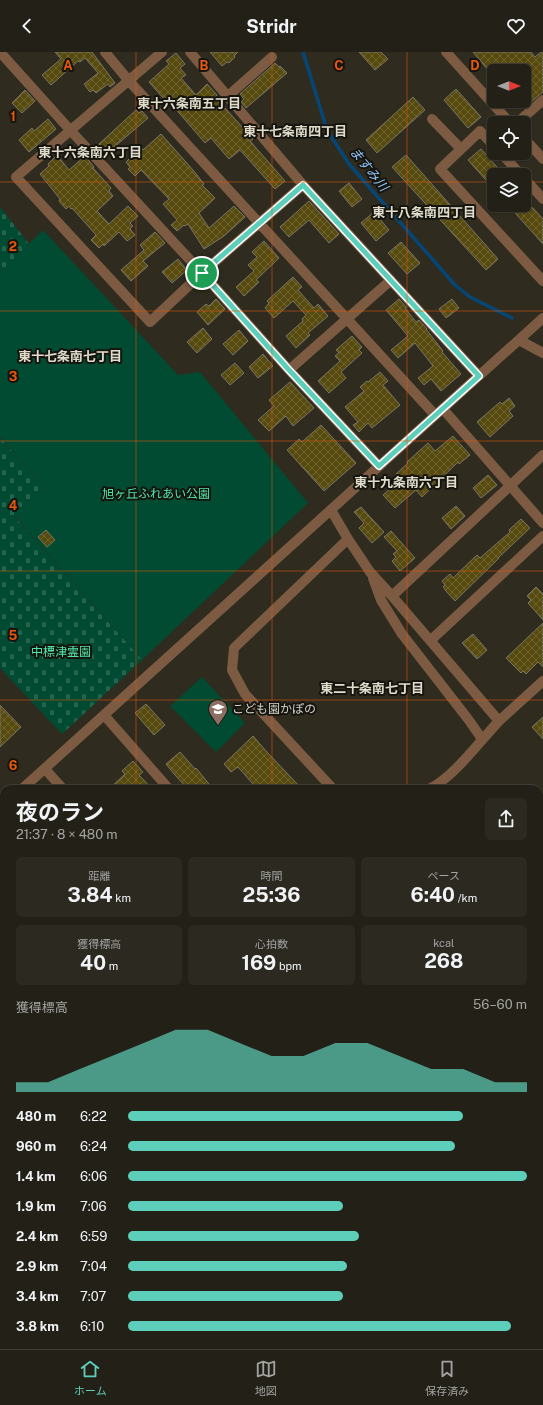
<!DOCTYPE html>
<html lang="ja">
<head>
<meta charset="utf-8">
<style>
  body { margin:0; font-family:"Public Sans","Noto Sans JP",sans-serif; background:#2b2920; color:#f1f3f6; height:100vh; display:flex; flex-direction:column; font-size:15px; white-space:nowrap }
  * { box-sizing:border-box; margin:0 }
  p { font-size:13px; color:#a3a3a1 }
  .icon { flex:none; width:22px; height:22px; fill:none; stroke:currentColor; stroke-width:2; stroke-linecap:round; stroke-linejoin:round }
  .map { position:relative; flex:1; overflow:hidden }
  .panel { position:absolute; left:0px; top:733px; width:543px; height:564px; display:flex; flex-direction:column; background:#232117; border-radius:12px 12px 0 0; box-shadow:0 1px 3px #0004,0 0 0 1px #403e36 }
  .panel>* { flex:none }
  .needle { width:26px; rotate:90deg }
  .controls { position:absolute; left:487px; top:12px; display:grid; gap:8px }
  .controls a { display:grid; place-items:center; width:44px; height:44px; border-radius:6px; background:#232117; box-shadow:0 1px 3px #0004,0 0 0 1px #403e36; font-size:20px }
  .pin { position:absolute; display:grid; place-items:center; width:34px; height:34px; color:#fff; margin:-17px; border:2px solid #fff; border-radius:50%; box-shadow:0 1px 4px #0007 }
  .round { display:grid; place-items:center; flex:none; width:42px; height:42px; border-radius:6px; background:#2b2920 }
  .summary { display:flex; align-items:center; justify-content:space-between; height:68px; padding:0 16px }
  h1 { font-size:22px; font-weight:700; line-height:30px }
  .stats { display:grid; grid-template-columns:repeat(3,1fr); gap:6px; height:68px; padding:4px 16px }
  .stats div { display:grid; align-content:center; border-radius:6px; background:#2b2920; text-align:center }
  .stats b { font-size:20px; font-weight:700 }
  .stats small { font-size:11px; font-weight:400 }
  .stats p { font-size:11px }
  .chart { height:112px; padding:8px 16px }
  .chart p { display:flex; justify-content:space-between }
  .chart svg { width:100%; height:72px; margin-top:4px; fill:#5dceb9; opacity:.7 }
  ul { padding:0 16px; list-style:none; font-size:13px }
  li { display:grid; grid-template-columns:64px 48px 1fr; align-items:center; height:30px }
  li i { height:10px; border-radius:5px; background:#5dceb9 }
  header { display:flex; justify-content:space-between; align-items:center; height:52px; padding:0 16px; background:#232117; font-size:18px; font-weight:700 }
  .menu { display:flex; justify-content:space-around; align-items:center; height:56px; border-top:1px solid #403e36; background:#232117; font-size:11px; color:#a3a3a1 }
  .menu a { display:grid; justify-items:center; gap:2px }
  .menu .on { color:#5dceb9 }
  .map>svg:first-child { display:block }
</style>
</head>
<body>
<header><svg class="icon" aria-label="back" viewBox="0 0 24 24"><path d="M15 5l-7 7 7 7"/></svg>Stridr<svg class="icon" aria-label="heart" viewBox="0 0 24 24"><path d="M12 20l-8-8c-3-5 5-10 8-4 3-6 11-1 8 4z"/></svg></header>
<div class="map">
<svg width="543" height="1297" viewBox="0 0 543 1297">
  <defs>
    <pattern id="forest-firs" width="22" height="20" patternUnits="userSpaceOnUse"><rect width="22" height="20" fill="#004b31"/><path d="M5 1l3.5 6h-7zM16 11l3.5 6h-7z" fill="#24644e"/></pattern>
    <pattern id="cemetery-stones" width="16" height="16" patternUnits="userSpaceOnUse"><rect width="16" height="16" fill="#004b31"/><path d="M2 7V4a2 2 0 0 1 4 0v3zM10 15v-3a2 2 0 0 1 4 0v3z" fill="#24644e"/></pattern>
    <pattern id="building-cross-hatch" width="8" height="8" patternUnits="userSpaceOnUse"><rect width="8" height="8" fill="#574a0f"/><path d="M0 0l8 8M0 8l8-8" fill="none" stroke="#6e6331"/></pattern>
  </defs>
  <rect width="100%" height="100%" fill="#2f2c1f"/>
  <!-- green -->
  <path fill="#004b31" d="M43,178L178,323L200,320L308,451L142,608L14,463L45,436L0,385V220Z
    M202,625L245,671L216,700L170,654Z"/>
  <!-- forest -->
  <path fill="url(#forest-firs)" d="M543,871V1297H436L432,1293H539V875Z
    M187,1293H249L253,1297H183Z"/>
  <!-- cemetery -->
  <path fill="url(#cemetery-stones)" d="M0,155L29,192L0,220Z
    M0,386L45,436L14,464L142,608L62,682L0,616Z"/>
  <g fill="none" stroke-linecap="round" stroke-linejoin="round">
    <!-- stream -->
    <path stroke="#054677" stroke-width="3.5" d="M303,0L327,78L349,112L455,233L470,245L512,266"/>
  </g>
  <!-- building -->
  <path fill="url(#building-cross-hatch)" stroke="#797566" d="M55,0H92L115,31L110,35L108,32L96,41L93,38L90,40L84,32L98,21L85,6L80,10L78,9L51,33L42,23L61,7Z
    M210,0H238L234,4L235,5L229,11L227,10L222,14Z
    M359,0H381L388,7L375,18Z
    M473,0H531L535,5L541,0H543V40L531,50L524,42V19H489Z
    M176,1L185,12L180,16L186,23L181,26L196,43L207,32L217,43L215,45L253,87L250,89L285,129L275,137L240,98L229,107L211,86L205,91L174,55L172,56L149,30L169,12L166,9Z
    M275,11L279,15L280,14L287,21L246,56L241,50L244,47L240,42Z
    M456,37L481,65L468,76L444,48Z
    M25,38L35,49L22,61L12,51Z
    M413,45L425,58L377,101L366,88Z
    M136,58L139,61L142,59L148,66L106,102L98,93Z
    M48,67L56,77L29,100L19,88L32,76L34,79Z
    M161,82L193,118L204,132L202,133L215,146L199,161L209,176L234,154L245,165L224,184L204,197L188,172L185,174L184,173L177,179L171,173L177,168L163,152L169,147L141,118L135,124L128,117L130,115L126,110L141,95L143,98Z
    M481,97L504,123H494V137L468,108Z
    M57,103L69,118L85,104L94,115L93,116L111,136L109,139L113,144L97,159L109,172L128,154L138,164L130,171L133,174L130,177L135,183L127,189L119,180L104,194L103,192L99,196L91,188L96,183L72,156L71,157L69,154L66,157L59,149L60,147L40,122L49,114L48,112Z
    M406,103L498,207L486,218L392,115Z
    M349,131L362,147L352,155L339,139Z
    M309,149L339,182L329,191L309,168L289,185L280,175Z
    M508,153H530L543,167V192Z
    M374,160L389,178L376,189L361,171Z
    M155,180L165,191L143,209L148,214L131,229L121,218L144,198L140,193Z
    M264,189L279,206L256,228L259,230L244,244L236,235L254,219L248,213L257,205L252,200Z
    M401,190L420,211L407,222L388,201Z
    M178,207L187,218L172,231L162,220Z
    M293,225L302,235L298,238L314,256L318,252L328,264L308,281L310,283L296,296L286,284L303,269L302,267L306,263L293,249L274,266L265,256L269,251L267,249Z
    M216,247L225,257L208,273L197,260L206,252L209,254Z
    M399,247L406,255L405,256L416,270L419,268L427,277H426L443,299L442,300L461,322L441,339L431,327L424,333L418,326L433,314L415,291L398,306L391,298L408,284L386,258Z
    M452,247L459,256L446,266L439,257Z
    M203,276L212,287L197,301L187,290Z
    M239,278L248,289L233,303L223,292Z
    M352,284L362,295L359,298L362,301L341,320L346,326L329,341L318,329L340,309L335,304L339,301L336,298Z
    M263,302L273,314L258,326L249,315Z
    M235,311L244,321L230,333L221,323Z
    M380,320L388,329L383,333L400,353L372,376L368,371L359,380L353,373L358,370L345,355L364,339L360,335L367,329L368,330Z
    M290,330L314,356L293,374L286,364L269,379L258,368L274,354L269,348Z
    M509,346L515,354L509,359L513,364L490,385L477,370L500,350L502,352Z
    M321,373L356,411L324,439L287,398L299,387L302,390Z
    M453,384L470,403L459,412L458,410L422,445L416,438L395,456L383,443L401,427L396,422L408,411L407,410L428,391L435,399Z
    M488,423L497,433L481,446L473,436Z
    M456,454L465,464L451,477L442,466Z
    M361,455L384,480L372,491L359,476L364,471L354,460Z
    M521,467L530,476L498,506H499L455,549L445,538V537L443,535L445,533L442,529L450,522L453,526L477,503L480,506L510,480L509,478Z
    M46,478L55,488L47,495L38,485Z
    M391,479L415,506L400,519L392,509L396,505L393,502L397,499L384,485Z
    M536,535L543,542V568L528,551L531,548L527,544Z
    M543,571V615L538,610L526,622L523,619L521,621L506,606Z
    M473,582L487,598L477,607L462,591Z
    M146,652L165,673L154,683L135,661Z
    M0,653L21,675L0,695Z
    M543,665V687L532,675Z
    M253,684L266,699L302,737H247L253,732L238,715L231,720L224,712Z
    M180,700L195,717L196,716L213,737H188L174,722L166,712Z
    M133,709L143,720L139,723L152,737H109L125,722L122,719Z"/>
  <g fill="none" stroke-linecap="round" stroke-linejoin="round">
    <!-- minor -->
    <path stroke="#7c5b42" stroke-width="10" d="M0,0L71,79L202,221L289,318L379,414
      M105,0L129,29L435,363
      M162,0L16,125L150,270L202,221L303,133
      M190,0L303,133L479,324
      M446,0L510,71
      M228,44L272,5
      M432,67L461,97
      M517,71L543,48
      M524,86L543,107
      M494,94L480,79L440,117L543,229
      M501,101L521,123
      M524,126L543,147
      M519,288L543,301
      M289,318L391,228
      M443,357L543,471
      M331,458L348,487L370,520L392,544L499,669L543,629
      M373,526L381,548L402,582L468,667L482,687
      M392,544L543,403
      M431,588L543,484
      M104,663L169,737
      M45,717L63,737
      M22,737L543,266
      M333,737L245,642L232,618L234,596L348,487
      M429,737C452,727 481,688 499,669
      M0,757L4,754
      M0,788L4,793
      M539,830L543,826
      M0,898L4,902
      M0,991L4,996
      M0,1087L4,1091
      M0,1129L4,1125
      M0,1229L4,1226
      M0,1247L4,1248"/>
  </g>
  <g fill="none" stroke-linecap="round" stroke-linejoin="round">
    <defs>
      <path id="route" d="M303,133L479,324L379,414L289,318L202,221Z"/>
    </defs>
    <!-- route casing -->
    <use href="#route" stroke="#fff" stroke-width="8"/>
    <!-- route -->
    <use href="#route" stroke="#5dceb9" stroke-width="5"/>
  </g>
  <!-- grid -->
  <path fill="none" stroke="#e8590c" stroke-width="1" stroke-opacity="0.55" d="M136,0V737M272,0V737M407,0V737M0,130H494M524,130H543M0,259H543M0,389H543M0,519H543M0,648H543M0,778H4M539,778H543M0,908H4M539,908H543M0,1038H4M539,1038H543M0,1167H4M539,1167H543M136,1293V1297M272,1293V1297M407,1293V1297"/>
  <!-- icons -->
  <defs>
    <symbol id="school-pin" viewBox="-11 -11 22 30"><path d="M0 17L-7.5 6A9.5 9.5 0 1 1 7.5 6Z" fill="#8d6e63" stroke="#15140e"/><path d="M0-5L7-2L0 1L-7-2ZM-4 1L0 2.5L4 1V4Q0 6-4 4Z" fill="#fff"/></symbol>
  </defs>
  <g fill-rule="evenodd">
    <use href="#school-pin" x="207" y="646" width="22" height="30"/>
  </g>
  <g text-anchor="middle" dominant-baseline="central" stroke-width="4" stroke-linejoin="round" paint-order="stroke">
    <!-- park labels -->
    <g font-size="12" fill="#4ee7a8" stroke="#15140e">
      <text x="156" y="442">旭ヶ丘ふれあい公園</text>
      <text x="61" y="600">中標津霊園</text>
    </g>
    <!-- poi labels -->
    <g font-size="12" fill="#d3d1c9" stroke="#15140e" text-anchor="start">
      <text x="232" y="657">こども園かぽの</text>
    </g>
    <!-- neighbourhood labels -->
    <g font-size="13" font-weight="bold" fill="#e0dccb" stroke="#15140e">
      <text x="189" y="51">東十六条南五丁目</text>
      <text x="295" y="79">東十七条南四丁目</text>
      <text x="90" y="100">東十六条南六丁目</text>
      <text x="424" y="160">東十八条南四丁目</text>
      <text x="70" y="304">東十七条南七丁目</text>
      <text x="406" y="430">東十九条南六丁目</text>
      <text x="372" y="636">東二十条南七丁目</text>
    </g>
    <!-- water labels -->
    <g font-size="13" font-style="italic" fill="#8ec4f9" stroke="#15140e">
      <text transform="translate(369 117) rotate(51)">ますみ川</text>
    </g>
  </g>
  <g font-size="13" text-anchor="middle" font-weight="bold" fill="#e8590c" stroke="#15140e" stroke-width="4" stroke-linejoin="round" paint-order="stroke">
    <text x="68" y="18">A</text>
    <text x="204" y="18">B</text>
    <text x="339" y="18">C</text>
    <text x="475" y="18">D</text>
    <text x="13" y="69">1</text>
    <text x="13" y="199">2</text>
    <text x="13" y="329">3</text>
    <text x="13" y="458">4</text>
    <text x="13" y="588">5</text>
    <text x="13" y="718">6</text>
  </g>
</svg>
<div class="controls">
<a><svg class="needle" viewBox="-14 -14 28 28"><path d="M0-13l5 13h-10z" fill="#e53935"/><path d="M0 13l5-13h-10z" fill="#a3a3a1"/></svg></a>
<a><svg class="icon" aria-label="locate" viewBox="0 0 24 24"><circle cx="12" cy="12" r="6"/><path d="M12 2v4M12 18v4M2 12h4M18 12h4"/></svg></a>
<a><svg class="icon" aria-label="layers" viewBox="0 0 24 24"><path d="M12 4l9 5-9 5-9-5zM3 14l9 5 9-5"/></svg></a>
</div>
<div class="pin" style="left:202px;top:221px;background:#1e9e55"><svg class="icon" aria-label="arrive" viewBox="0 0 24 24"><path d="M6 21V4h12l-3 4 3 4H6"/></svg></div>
<section class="panel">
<div class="summary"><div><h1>夜のラン</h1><p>21:37 · 8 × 480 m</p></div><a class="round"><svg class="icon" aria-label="share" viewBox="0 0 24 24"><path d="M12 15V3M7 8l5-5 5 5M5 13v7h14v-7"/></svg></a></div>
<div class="stats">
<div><p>距離</p><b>3.84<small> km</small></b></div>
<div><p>時間</p><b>25:36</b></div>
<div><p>ペース</p><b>6:40<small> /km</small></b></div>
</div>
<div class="stats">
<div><p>獲得標高</p><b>40<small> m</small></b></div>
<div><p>心拍数</p><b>169<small> bpm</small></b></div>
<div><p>kcal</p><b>268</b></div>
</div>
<div class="chart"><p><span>獲得標高</span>56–60 m</p>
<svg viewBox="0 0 160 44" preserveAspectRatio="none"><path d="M0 44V38L10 38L20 30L30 22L40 14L50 6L60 6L70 14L80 22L90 22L100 14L110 14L120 22L130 30L140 30L150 38L160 38V44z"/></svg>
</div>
<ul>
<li><b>480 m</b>6:22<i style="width:84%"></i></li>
<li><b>960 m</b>6:24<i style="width:82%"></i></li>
<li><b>1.4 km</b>6:06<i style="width:100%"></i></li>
<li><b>1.9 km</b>7:06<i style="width:54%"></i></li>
<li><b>2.4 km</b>6:59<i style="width:58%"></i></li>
<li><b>2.9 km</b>7:04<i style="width:55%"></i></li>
<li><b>3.4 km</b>7:07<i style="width:54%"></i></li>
<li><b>3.8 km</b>6:10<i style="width:96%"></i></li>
</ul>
</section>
</div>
<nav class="menu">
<a class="on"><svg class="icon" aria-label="home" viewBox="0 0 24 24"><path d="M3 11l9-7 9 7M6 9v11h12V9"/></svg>ホーム</a>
<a><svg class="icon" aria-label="map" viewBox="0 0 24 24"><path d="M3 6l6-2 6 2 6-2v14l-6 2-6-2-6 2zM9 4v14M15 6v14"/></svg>地図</a>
<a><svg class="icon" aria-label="saved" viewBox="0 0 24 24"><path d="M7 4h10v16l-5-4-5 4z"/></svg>保存済み</a>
</nav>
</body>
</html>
